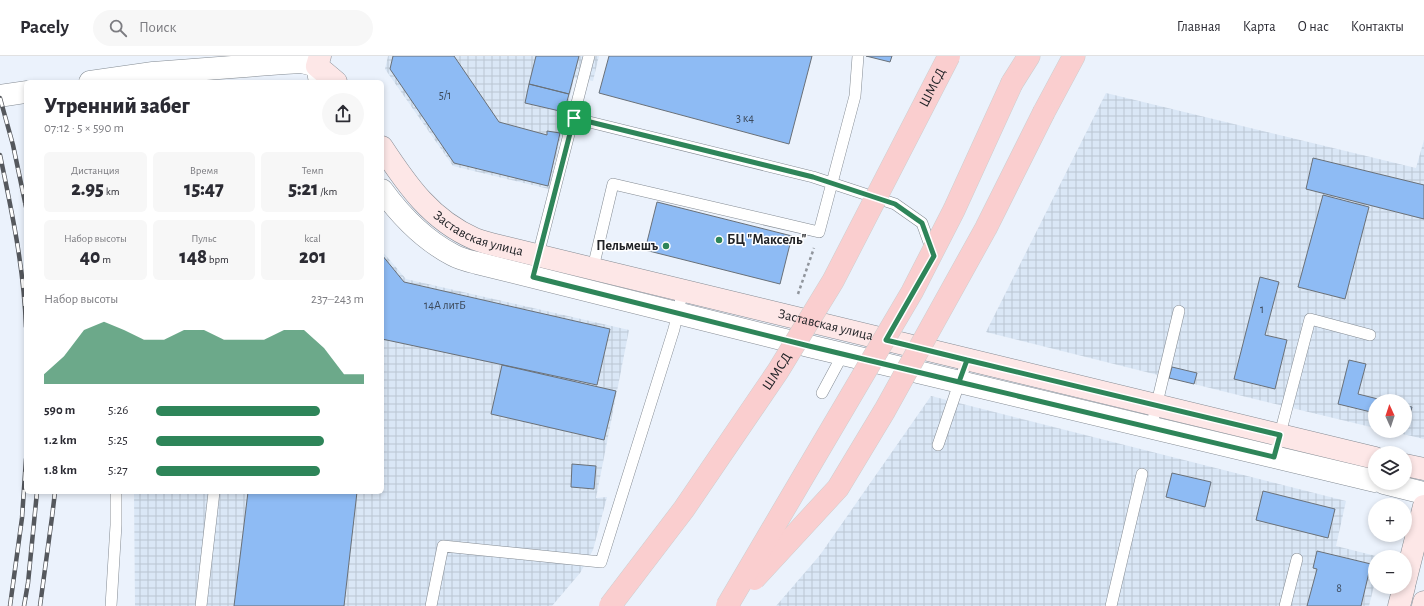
<!DOCTYPE html>
<html lang="ru">
<head>
<meta charset="utf-8">
<style>
  body { margin:0; font-family:"Alegreya Sans",sans-serif; background:#f7f7f7; color:#2b2b33; height:100vh; display:flex; flex-direction:column; font-size:15px; white-space:nowrap }
  * { box-sizing:border-box; margin:0 }
  p { font-size:13px; color:#7c7c81 }
  .icon { flex:none; width:22px; height:22px; fill:none; stroke:currentColor; stroke-width:2; stroke-linecap:round; stroke-linejoin:round }
  .map { position:relative; flex:1; overflow:hidden }
  .details { position:absolute; left:24px; top:24px; width:360px; height:414px; display:flex; flex-direction:column; background:#fff; border-radius:6px; box-shadow:0 2px 6px #0003 }
  .details>* { flex:none }
  .needle { width:26px; rotate:357deg }
  .controls { position:absolute; left:1368px; top:338px; display:grid; gap:8px }
  .controls a { display:grid; place-items:center; width:44px; height:44px; border-radius:50%; background:#fff; box-shadow:0 2px 6px #0003; font-size:20px }
  .pin { position:absolute; display:grid; place-items:center; width:34px; height:34px; color:#fff; margin:-17px; border-radius:8px; box-shadow:0 2px 6px #0006 }
  .round { display:grid; place-items:center; flex:none; width:42px; height:42px; border-radius:21px; background:#f7f7f7 }
  .head { display:flex; align-items:center; justify-content:space-between; height:68px; padding:0 20px }
  h1 { font-size:22px; font-weight:800; line-height:30px }
  .figures { display:grid; grid-template-columns:repeat(3,1fr); gap:6px; height:68px; padding:4px 20px }
  .figures div { display:grid; align-content:center; border-radius:6px; background:#f7f7f7; text-align:center }
  .figures b { font-size:20px; font-weight:800 }
  .figures small { font-size:11px; font-weight:400 }
  .figures p { font-size:11px }
  .chart { height:112px; padding:8px 20px }
  .chart p { display:flex; justify-content:space-between }
  .chart svg { width:100%; height:72px; margin-top:4px; fill:#2e8559; opacity:.7 }
  ul { padding:0 20px; list-style:none; font-size:13px }
  li { display:grid; grid-template-columns:64px 48px 1fr; align-items:center; height:30px }
  li i { height:10px; border-radius:5px; background:#2e8559 }
  header { display:flex; align-items:center; gap:24px; box-sizing:border-box; height:56px; padding:0 20px; background:#fff; border-bottom:1px solid #e1e1e2 }
  header strong { font-size:19px }
  nav { display:flex; gap:22px; margin-inline-start:auto; font-size:14px }
  .search { width:280px; height:36px; background:#f7f7f7; display:flex; align-items:center; gap:10px; box-sizing:border-box; padding:0 14px; border-radius:22px; color:#7c7c81; font-size:15px }
  .map>svg:first-child { display:block }
</style>
</head>
<body>
<header>
<strong>Pacely</strong>
<div class="search"><svg class="icon" aria-label="search" viewBox="0 0 24 24"><circle cx="10" cy="10" r="6"/><path d="M15 15l6 6"/></svg>Поиск</div>
<nav><a>Главная</a><a>Карта</a><a>О нас</a><a>Контакты</a></nav>
</header>
<div class="map">
<svg width="1424" height="550" viewBox="0 0 1424 550">
  <defs>
    <pattern id="industrial-grid" width="8" height="8" patternUnits="userSpaceOnUse"><rect width="8" height="8" fill="#dae7f6"/><path d="M0 4h8M4 0v8" fill="none" stroke="#bbc6d3"/></pattern>
  </defs>
  <rect width="100%" height="100%" fill="#ebf2fc"/>
  <!-- industrial -->
  <path fill="url(#industrial-grid)" d="M388,0H599L593,25L574,22L549,133L453,110L385,13Z
    M1106,37L1416,112L1424,84V383L1390,375H1405V345H1375V372L1230,337L986,276Z
    M382,195L406,223L629,274L596,442L607,441L593,494L580,517L552,550H135L134,436H382Z
    M931,340L1346,445L1336,490L1380,501H1375V526L1369,550H776L820,499Z"/>
  <!-- building -->
  <path fill="#8ebbf4" stroke="#697078" d="M393,0H454L499,66L547,79V75L560,77L548,130L454,107L390,13Z
    M536,0H579L569,38L529,28Z
    M609,0H812L789,88L599,37Z
    M866,0H892L890,6Z
    M529,28L569,38L564,56L525,47Z
    M1313,102L1424,129V163L1306,133Z
    M1323,139L1369,151L1345,243L1298,231Z
    M657,146L792,180L780,228L645,194Z
    M382,199L404,226L610,273L597,329L382,283Z
    M1260,221L1279,226L1265,279L1287,284L1275,333L1234,323Z
    M1349,304L1366,308L1358,338L1386,345H1375V357L1338,348Z
    M502,309L616,335L604,384L491,358Z
    M1172,311L1197,317L1194,328L1169,322Z
    M1405,350L1412,351L1408,365H1405Z
    M572,408L596,410L594,433L571,431Z
    M1172,417L1211,426L1205,451L1166,441Z
    M1263,435L1335,453L1328,482L1256,464Z
    M248,436H357L344,550H234Z
    M1317,495L1371,508L1361,550H1307L1317,513L1313,512Z"/>
  <g fill="none" stroke-linecap="round" stroke-linejoin="round">
    <defs>
      <path id="lane" d="M573,62L813,121L895,148L922,167L932,195
        M537,203L589,0
        M592,216L613,128L819,176L855,40L858,0
        M822,337L843,298
        M1151,372L1179,255
        M938,389L967,304
        M1274,401L1310,263L1370,279
        M111,550L116,469V436
        M201,550L214,436
        M431,550L443,490L601,506L674,273L683,234
        M1111,550L1142,418
        M1285,550L1297,503"/>
      <path id="street" d="M90,26L153,17L284,7L302,6L317,10L320,26
        M0,40L26,36
        M382,134C401,160 424,184 453,199C460,203 469,205 477,207L809,290L1375,425
        M1384,427L1424,437"/>
      <g id="secondary">
        <path d="M320,0L317,10L336,26"/>
        <path id="s1" d="M382,91C407,129 431,164 475,183C483,186 491,188 499,190L1375,402"/>
        <path d="M1405,409L1424,413"/>
        <path d="M1405,526L1424,450"/>
        <path d="M1399,550L1404,531"/>
        <path d="M1423,550L1424,546"/>
      </g>
      <path id="primary" d="M1012,27L1029,0
        M1044,56L1074,0"/>
    </defs>
    <!-- lane casing -->
    <use href="#lane" stroke="#848b93" stroke-width="12"/>
    <!-- street casing -->
    <use href="#street" stroke="#848b93" stroke-width="23"/>
    <!-- secondary casing -->
    <use href="#secondary" stroke="#848b93" stroke-width="23"/>
    <!-- primary casing -->
    <use href="#primary" stroke="#cecfcf" stroke-width="23"/>
    <!-- path -->
    <path stroke="#90959c" stroke-width="2.5" stroke-dasharray="3 3" stroke-linecap="butt" d="M798,238L814,192"/>
    <!-- lane -->
    <use href="#lane" stroke="#fff" stroke-width="11"/>
    <!-- street -->
    <use href="#street" stroke="#fff" stroke-width="22"/>
    <!-- secondary -->
    <use href="#secondary" stroke="#fde7e7" stroke-width="22"/>
    <!-- primary -->
    <use href="#primary" stroke="#facecf" stroke-width="22"/>
    <defs>
      <path id="rail" d="M0,42L13,89L26,151
        M0,99C12,156 24,213 26,271
        M10,550L22,462L26,403
        M24,550L28,527L37,436
        M40,550L52,461L55,436"/>
    </defs>
    <!-- rail casing -->
    <use href="#rail" stroke="#55585d" stroke-width="4.5"/>
    <!-- rail -->
    <use href="#rail" stroke="#fff" stroke-width="3" stroke-dasharray="9" stroke-linecap="butt"/>
    <defs>
      <g id="primary-bridge">
        <path d="M754,523L838,432L885,354L986,172L1044,56"/>
        <path id="s2" d="M610,550L684,453L778,315L833,225L949,0"/>
        <path d="M727,550L912,236L954,154L1012,27"/>
      </g>
    </defs>
    <!-- primary-bridge casing -->
    <use href="#primary-bridge" stroke="#cecfcf" stroke-width="23" stroke-linecap="butt"/>
    <!-- primary-bridge -->
    <use href="#primary-bridge" stroke="#facecf" stroke-width="22"/>
  </g>
  <g fill="none" stroke-linecap="round" stroke-linejoin="round">
    <defs>
      <path id="route" d="M574,62L533,221L809,290L959,326L967,304L1280,379L1274,401L959,326L967,304L886,284L934,200L922,167L895,148L813,121L574,62"/>
    </defs>
    <!-- route casing -->
    <use href="#route" stroke="#fff" stroke-width="8"/>
    <!-- route -->
    <use href="#route" stroke="#2e8559" stroke-width="5"/>
  </g>
  <!-- markers -->
  <g fill="#2e8559" stroke="#fff" stroke-width="1.5">
    <circle cx="719" cy="184" r="4"/>
    <circle cx="666" cy="190" r="4"/>
  </g>
  <g text-anchor="middle" dominant-baseline="central" stroke-width="3" stroke-linejoin="round" paint-order="stroke">
    <!-- number labels -->
    <g font-size="12" fill="#3c495a">
      <text x="445" y="39">5/1</text>
      <text x="745" y="62">3 к4</text>
      <text x="445" y="249">14А литБ</text>
      <text x="1262" y="253">1</text>
      <text x="1339" y="532">8</text>
    </g>
    <!-- street labels -->
    <g font-size="14" fill="#212327" stroke="#fff">
      <text stroke="none"><textPath href="#s2" startOffset="612">ШМСД</textPath></text>
      <text stroke="none"><textPath href="#s1" startOffset="134">Заставская улица</textPath></text>
      <text stroke="none"><textPath href="#s1" startOffset="494">Заставская улица</textPath></text>
      <text stroke="none"><textPath href="#s2" startOffset="288">ШМСД</textPath></text>
    </g>
    <!-- poi labels -->
    <g font-size="14" font-weight="bold" fill="#212327" stroke="#fff" text-anchor="start">
      <text x="727" y="184">БЦ "Максель"</text>
      <text x="658" y="190" text-anchor="end">Пельмешъ</text>
    </g>
  </g>
</svg>
<div class="controls">
<a><svg class="needle" viewBox="-14 -14 28 28"><path d="M0-13l5 13h-10z" fill="#e53935"/><path d="M0 13l5-13h-10z" fill="#7c7c81"/></svg></a>
<a><svg class="icon" aria-label="layers" viewBox="0 0 24 24"><path d="M12 4l9 5-9 5-9-5zM3 14l9 5 9-5"/></svg></a>
<a>+</a>
<a>−</a>
</div>
<div class="pin" style="left:574px;top:62px;background:#1e9e55"><svg class="icon" aria-label="arrive" viewBox="0 0 24 24"><path d="M6 21V4h12l-3 4 3 4H6"/></svg></div>
<section class="details">
<div class="head"><div><h1>Утренний забег</h1><p>07:12 · 5 × 590 m</p></div><a class="round"><svg class="icon" aria-label="share" viewBox="0 0 24 24"><path d="M12 15V3M7 8l5-5 5 5M5 13v7h14v-7"/></svg></a></div>
<div class="figures">
<div><p>Дистанция</p><b>2.95<small> km</small></b></div>
<div><p>Время</p><b>15:47</b></div>
<div><p>Темп</p><b>5:21<small> /km</small></b></div>
</div>
<div class="figures">
<div><p>Набор высоты</p><b>40<small> m</small></b></div>
<div><p>Пульс</p><b>148<small> bpm</small></b></div>
<div><p>kcal</p><b>201</b></div>
</div>
<div class="chart"><p><span>Набор высоты</span>237–243 m</p>
<svg viewBox="0 0 160 44" preserveAspectRatio="none"><path d="M0 44V38L10 27L20 11L30 6L40 11L50 17L60 17L70 11L80 11L90 17L100 17L110 17L120 11L130 11L140 22L150 38L160 38V44z"/></svg>
</div>
<ul>
<li><b>590 m</b>5:26<i style="width:79%"></i></li>
<li><b>1.2 km</b>5:25<i style="width:81%"></i></li>
<li><b>1.8 km</b>5:27<i style="width:79%"></i></li>
</ul>
</section>
</div>
</body>
</html>
